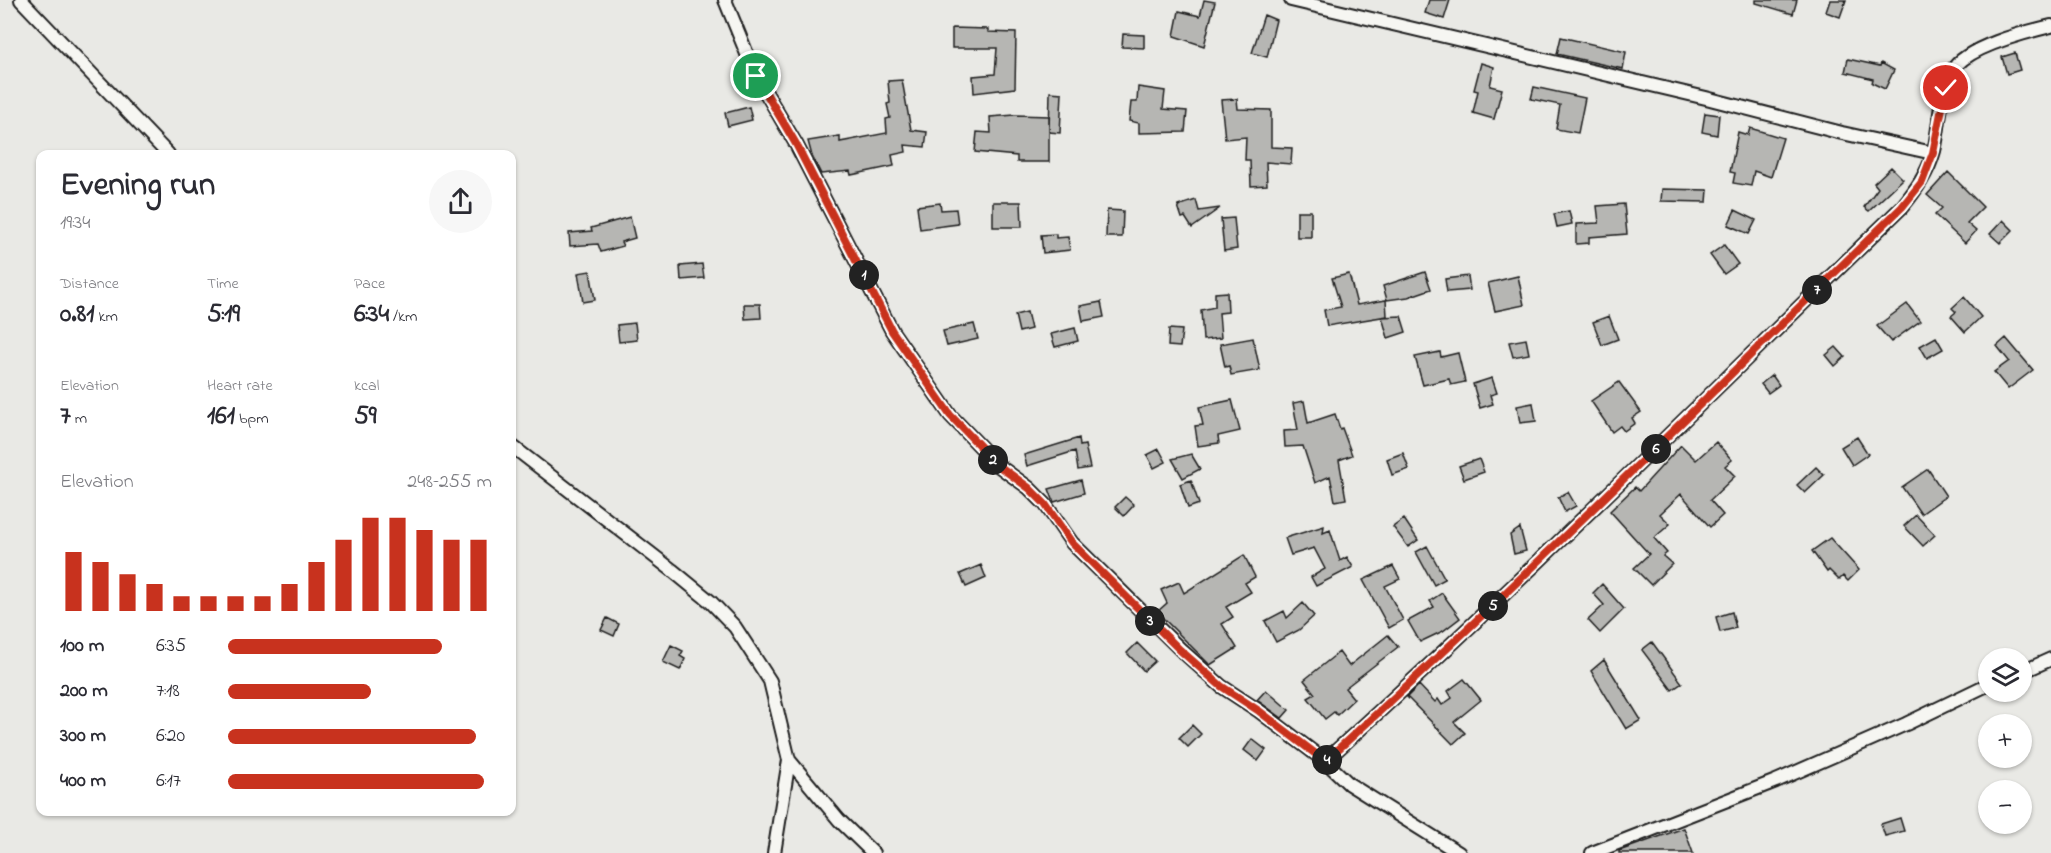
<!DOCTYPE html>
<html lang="en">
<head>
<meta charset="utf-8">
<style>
  body { margin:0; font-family:"Indie Flower",sans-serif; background:#f7f7f7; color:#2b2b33; height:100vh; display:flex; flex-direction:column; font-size:22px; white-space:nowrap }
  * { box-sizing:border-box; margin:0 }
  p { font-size:20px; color:#7c7c81 }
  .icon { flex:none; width:33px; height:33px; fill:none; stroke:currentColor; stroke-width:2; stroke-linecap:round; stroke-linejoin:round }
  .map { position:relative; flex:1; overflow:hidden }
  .sheet { position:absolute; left:36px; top:150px; width:480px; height:666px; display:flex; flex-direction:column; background:#fff; border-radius:12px; box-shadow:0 2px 4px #0004 }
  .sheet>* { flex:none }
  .buttons { position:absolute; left:1978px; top:648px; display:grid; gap:12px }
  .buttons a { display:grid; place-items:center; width:54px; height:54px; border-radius:50%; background:#fff; box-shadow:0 2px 4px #0004; font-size:30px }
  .pin { position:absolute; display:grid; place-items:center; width:51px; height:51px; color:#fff; margin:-26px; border:3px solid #fff; border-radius:50%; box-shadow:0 2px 6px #0007 }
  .km { position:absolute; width:30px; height:30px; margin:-15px; border-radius:50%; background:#222; color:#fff; font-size:16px; line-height:30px; text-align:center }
  .round { display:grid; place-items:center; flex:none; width:63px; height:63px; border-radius:32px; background:#f7f7f7 }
  .headline { display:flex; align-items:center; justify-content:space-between; height:102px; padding:0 24px }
  h1 { font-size:33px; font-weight:700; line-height:45px }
  .figures { display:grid; grid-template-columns:repeat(3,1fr); gap:9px; height:102px; padding:6px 24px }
  .figures div { display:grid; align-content:center }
  .figures b { font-size:26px; font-weight:700 }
  .figures small { font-size:16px; font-weight:400 }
  .figures p { font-size:16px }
  .chart { height:168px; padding:12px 24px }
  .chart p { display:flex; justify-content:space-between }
  .chart svg { width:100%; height:108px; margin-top:6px; stroke:#c8321e; stroke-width:6 }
  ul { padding:0 24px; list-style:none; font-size:20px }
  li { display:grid; grid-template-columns:96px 72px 1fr; align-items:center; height:45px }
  li i { height:15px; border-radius:8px; background:#c8321e }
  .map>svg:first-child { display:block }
</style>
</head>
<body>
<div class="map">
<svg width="2051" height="853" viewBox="0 0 2051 853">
  <rect width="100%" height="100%" fill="#e9e9e5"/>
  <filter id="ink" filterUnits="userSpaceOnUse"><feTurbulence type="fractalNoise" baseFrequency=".0167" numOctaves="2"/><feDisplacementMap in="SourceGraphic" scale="12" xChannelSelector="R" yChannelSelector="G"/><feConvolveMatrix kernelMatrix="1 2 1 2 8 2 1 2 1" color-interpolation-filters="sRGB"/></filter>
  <g filter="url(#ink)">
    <!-- building -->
    <path fill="#b6b6b3" stroke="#1c1c1c" stroke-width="1.5" d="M1204,0L1215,2L1204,46L1174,36L1179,11L1200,16Z
      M1429,0H1450L1444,19L1425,13Z
      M1756,0H1797L1793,14L1756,3Z
      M1830,0H1846L1840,17L1826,12Z
      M1264,15L1276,20L1267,57L1252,53Z
      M952,28L988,29V32L1016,33L1015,88L974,93L973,76L995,74L997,48H952Z
      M1123,34L1144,35V48L1122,47Z
      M1561,37L1626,52L1623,69L1557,54Z
      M2015,53L2020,70L2007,74L2002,57Z
      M1848,59L1880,66L1881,63L1894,70L1885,89L1872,83L1873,79L1845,72Z
      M1481,63L1494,67L1490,86L1502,89L1494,119L1473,113L1478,91L1474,90Z
      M902,80L911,130L927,132L925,147L905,145L906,152L892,155L894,166L851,175L850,171L821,174L812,156L808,141L840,136V142L887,133L886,119L890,118L887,104L890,103L888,81Z
      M1138,87L1165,91L1163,109L1187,111L1185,132L1139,133V123L1129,121L1131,102H1137Z
      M1534,87L1585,98L1578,133L1556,129L1560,105L1531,99Z
      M1050,92L1062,93L1060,133L1049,132Z
      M1237,99L1238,109L1271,110V147L1292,148L1291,164L1266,162L1267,185L1251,186L1250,160H1245L1246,137L1225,139L1221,100Z
      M749,107L752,120L728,126L725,113Z
      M1705,113L1719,115L1717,135L1702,132Z
      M1015,115L1049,116V162H1017V156L975,152L977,132L991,133L990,117Z
      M1750,128L1783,138L1771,177L1754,171L1751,186L1733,183L1735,173L1730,172L1738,132L1748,135Z
      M1891,167L1903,179L1869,211L1864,207L1878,188L1874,183Z
      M1948,172L1983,207L1967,223L1976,231L1965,243L1935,215L1942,208L1927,195Z
      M1662,189L1708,190L1707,202L1661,201Z
      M1196,200L1199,211L1220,208L1192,228L1185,217L1182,218L1178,206Z
      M993,202H1021L1022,227H993Z
      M940,203L941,210L956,209L958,224L920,229L917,206Z
      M1624,204L1627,234L1589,237V243L1576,244V224L1599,223L1597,206Z
      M1107,210L1123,211L1122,237H1106Z
      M1735,210L1756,220L1749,234L1728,225Z
      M1297,211H1311V237H1297Z
      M1569,211L1572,224L1557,227L1554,214Z
      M630,217L635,238L621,242L623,246L601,252L598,244L570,246L569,233L592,231L591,228Z
      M1234,218L1237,249L1224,251L1221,219Z
      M2003,220L2013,230L2000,243L1990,234Z
      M1056,234V238L1068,237L1070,250L1043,253L1041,235Z
      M1724,245L1738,264L1724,274L1710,255Z
      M702,264L704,278L681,280L680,266Z
      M590,271L595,300L583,302L578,273Z
      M1425,272L1431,289L1408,297L1387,300L1383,286Z
      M1349,274L1357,305L1386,300L1387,316L1327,326L1324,310L1341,307L1332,278Z
      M1468,276L1470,290L1447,292L1445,279Z
      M1518,276L1524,305L1495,311L1488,283Z
      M1227,292L1228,312L1219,313L1221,338L1203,340L1201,310L1215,307V293Z
      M1964,297L1981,317L1965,332L1951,316L1956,312L1952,308Z
      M1101,302L1104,317L1083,321L1080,306Z
      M744,304H760L761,318L745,319Z
      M1907,304L1920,321L1891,342L1877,326Z
      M1027,312L1031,329L1019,332L1015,315Z
      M1401,316L1406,332L1388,338L1382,317Z
      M1609,316L1618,339L1602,345L1593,322Z
      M635,323L637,340L619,342L617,325Z
      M974,324L978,339L947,346L943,331Z
      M1075,328L1078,341L1055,347L1051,334Z
      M1169,329L1182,330L1180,347L1168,346Z
      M1936,337L1943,349L1927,358L1920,346Z
      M1253,338L1260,370L1231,375L1229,366L1225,367L1220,344Z
      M2006,338L2033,370L2008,389L1994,372L2009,361L1997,346Z
      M1526,339L1529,354L1513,357L1509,342Z
      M1836,347L1845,357L1835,366L1826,355Z
      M1440,352L1441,357L1458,353L1465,382L1451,385L1449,379L1423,385L1415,357Z
      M1772,375L1779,385L1768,393L1761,384Z
      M1492,378L1497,393L1490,395L1493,404L1480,408L1473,384Z
      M1619,382L1641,412L1632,418L1635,423L1624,431L1620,426L1612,432L1591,401Z
      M1232,400L1240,431L1218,436L1219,443L1198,446L1195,426L1203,425L1199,407Z
      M1304,401L1308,423L1335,414L1340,429L1342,428L1352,455L1339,460L1346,499L1335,501L1330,476L1315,483L1303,446L1285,447L1284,431L1298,430L1293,403Z
      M1533,403L1536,421L1520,423L1517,406Z
      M1857,437L1868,454L1852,465L1841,447Z
      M1079,438L1080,446L1085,445L1090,468L1078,470L1075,451L1027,466L1024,455Z
      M1716,442L1732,460L1725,466L1735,476L1710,500L1723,515L1710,527L1681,494L1660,514L1670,524L1654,538L1667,553L1663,556L1672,564L1651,585L1634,568L1649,554L1610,511L1635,487L1639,491L1681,445L1696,460Z
      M1159,449L1166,462L1154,468L1147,455Z
      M1403,453L1409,469L1392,475L1387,459Z
      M1191,454L1200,469L1183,478L1172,459Z
      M1479,459L1484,472L1464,479L1459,466Z
      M1816,467L1824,475L1805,493L1797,485Z
      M1928,469L1946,496L1921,514L1902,487Z
      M1081,480L1084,493L1054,502L1049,489Z
      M1191,480L1199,504L1188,508L1180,484Z
      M1568,492L1576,506L1565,512L1558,497Z
      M1125,497L1134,505L1124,516L1115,507Z
      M1916,515L1935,535L1923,546L1904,526Z
      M1404,519L1418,540L1408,547L1393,527Z
      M1324,526L1323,533L1330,530L1340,561L1347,557L1353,567L1316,586L1311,577L1325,569L1314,548L1291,555L1285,538Z
      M1520,528L1526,551L1514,554L1510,535Z
      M1830,538L1859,570L1848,581L1843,576L1839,580L1829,570L1827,572L1812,551Z
      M1427,546L1445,579L1434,585L1416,552Z
      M1244,555L1255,577L1245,583L1251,592L1226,607L1233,617L1222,624L1237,648L1210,665L1157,612L1167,603L1161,590L1179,582L1184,593Z
      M981,565L986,578L966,587L960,574Z
      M1393,566L1400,579L1385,586L1403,620L1389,628L1363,580Z
      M1602,584L1624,609L1600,633L1588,620L1604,605L1593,593Z
      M1442,593L1460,618L1443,631L1420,642L1408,621L1434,607L1430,601Z
      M1303,603L1314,616L1299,630L1276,642L1265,621L1284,611L1287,618Z
      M1732,612L1736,628L1720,632L1716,617Z
      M607,618L619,624L614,636L601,630Z
      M1388,635L1398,647L1345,688L1354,699L1337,715L1334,712L1325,719L1308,698L1315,694L1304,680L1339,652L1349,666Z
      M1652,642L1682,683L1672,690L1642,650Z
      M1137,643L1155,661L1144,671L1127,653Z
      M671,645L683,651L680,656L685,659L680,670L663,662Z
      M1604,660L1641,720L1626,729L1591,671Z
      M1464,679L1481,700L1454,722L1465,733L1453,744L1407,697L1419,685L1435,702L1438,699L1442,705L1452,698L1448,691Z
      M1266,690L1289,710L1282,718L1257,700Z
      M1192,725L1201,734L1188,747L1179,738Z
      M1252,739L1266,750L1258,761L1244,750Z
      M1900,818L1904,831L1885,836L1881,824Z
      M1684,828L1693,853H1619V851Z"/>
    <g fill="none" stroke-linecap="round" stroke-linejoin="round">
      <defs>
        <path id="minor" d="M21,0L168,154
          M725,0L756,76L796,144L892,331L950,415L999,466L1029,488L1045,504L1072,543L1181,650L1221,686L1259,711L1325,761C1523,582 1710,393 1902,207C1916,190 1928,173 1934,151C1940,126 1939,94 1952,71C1965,47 2026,32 2051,26
          M1291,0L1706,98L1842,133L1933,153
          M512,446L672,570L711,602L735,627L770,681L789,760L774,853
          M2022,672L2051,659
          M789,760L839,820L873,853
          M1325,761L1349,784L1459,853
          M1592,853L1776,781L1906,724L1989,684"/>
      </defs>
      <!-- minor casing -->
      <use href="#minor" stroke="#1c1c1c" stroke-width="16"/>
      <!-- minor -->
      <use href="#minor" stroke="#f6f6f2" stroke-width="12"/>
    </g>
  </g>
  <g fill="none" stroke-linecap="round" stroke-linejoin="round" filter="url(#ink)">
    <defs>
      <path id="route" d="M756,76L796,144L892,331L950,415L999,466L1029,488L1045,504L1072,543L1180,650L1221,686L1259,711L1325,761C1523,582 1710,393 1902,207L1922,182L1933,153L1946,88"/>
    </defs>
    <!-- route casing -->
    <use href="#route" stroke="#fff" stroke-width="12"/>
    <!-- route -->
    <use href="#route" stroke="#c8321e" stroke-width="8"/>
  </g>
</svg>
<div class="buttons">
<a><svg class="icon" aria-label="layers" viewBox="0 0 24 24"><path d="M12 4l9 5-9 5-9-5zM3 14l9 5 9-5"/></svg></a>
<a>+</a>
<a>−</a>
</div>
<div class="pin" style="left:756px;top:76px;background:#1e9e55"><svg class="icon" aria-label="arrive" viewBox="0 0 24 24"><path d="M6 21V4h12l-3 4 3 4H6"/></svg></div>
<div class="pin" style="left:1946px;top:88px;background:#d93025"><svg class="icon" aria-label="check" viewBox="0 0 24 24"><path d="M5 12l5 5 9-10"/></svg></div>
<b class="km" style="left:864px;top:275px">1</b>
<b class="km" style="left:993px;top:460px">2</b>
<b class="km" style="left:1150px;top:621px">3</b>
<b class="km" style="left:1327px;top:760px">4</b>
<b class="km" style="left:1493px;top:606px">5</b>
<b class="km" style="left:1656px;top:449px">6</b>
<b class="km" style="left:1817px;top:290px">7</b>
<section class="sheet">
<div class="headline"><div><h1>Evening run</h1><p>19:34</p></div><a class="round"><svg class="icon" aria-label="share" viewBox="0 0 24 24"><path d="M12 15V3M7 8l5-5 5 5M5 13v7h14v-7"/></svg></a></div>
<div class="figures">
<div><p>Distance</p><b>0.81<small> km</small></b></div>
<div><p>Time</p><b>5:19</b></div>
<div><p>Pace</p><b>6:34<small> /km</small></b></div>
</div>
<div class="figures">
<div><p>Elevation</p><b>7<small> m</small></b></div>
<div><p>Heart rate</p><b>161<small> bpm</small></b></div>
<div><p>kcal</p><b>59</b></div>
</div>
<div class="chart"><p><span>Elevation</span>248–255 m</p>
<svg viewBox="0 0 160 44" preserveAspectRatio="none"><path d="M5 44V20M15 44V24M25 44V29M35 44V33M45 44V38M55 44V38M65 44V38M75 44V38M85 44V33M95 44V24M105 44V15M115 44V6M125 44V6M135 44V11M145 44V15M155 44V15"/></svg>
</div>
<ul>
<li><b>100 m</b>6:35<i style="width:81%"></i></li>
<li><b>200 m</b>7:18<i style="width:54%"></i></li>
<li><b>300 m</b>6:20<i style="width:94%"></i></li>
<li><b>400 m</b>6:17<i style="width:97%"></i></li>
</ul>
</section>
</div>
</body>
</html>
